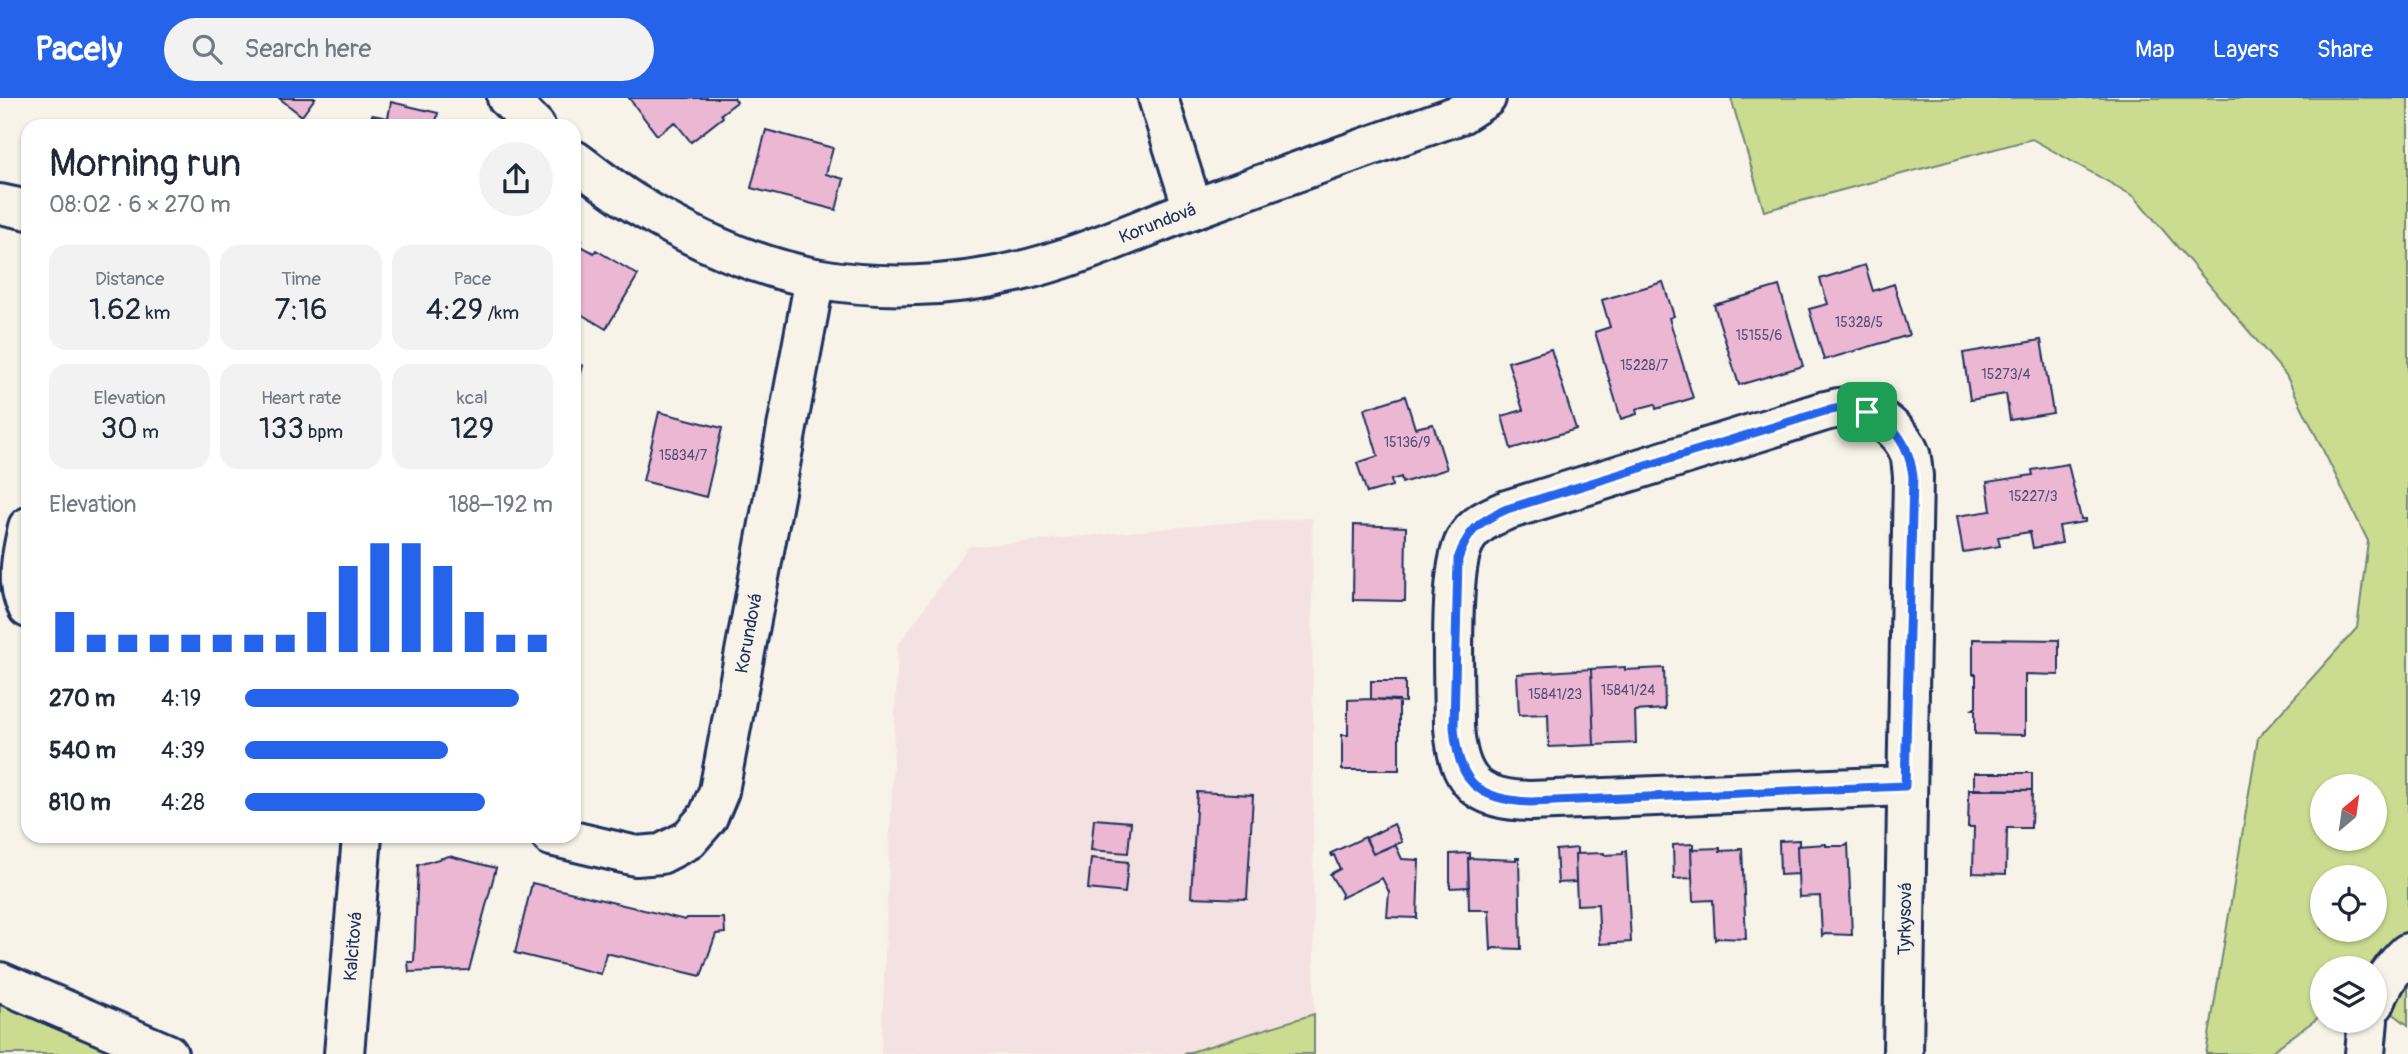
<!DOCTYPE html>
<html lang="en">
<head>
<meta charset="utf-8">
<style>
  body { margin:0; font-family:Pangolin,sans-serif; background:#f2f2f3; color:#1f2937; height:100vh; display:flex; flex-direction:column; font-size:26px; white-space:nowrap }
  * { box-sizing:border-box; margin:0 }
  p { font-size:23px; color:#747a83 }
  .icon { flex:none; width:38px; height:38px; fill:none; stroke:currentColor; stroke-width:2; stroke-linecap:round; stroke-linejoin:round }
  .map { position:relative; flex:1; overflow:hidden }
  .side { position:absolute; left:21px; top:21px; width:560px; height:724px; display:flex; flex-direction:column; background:#fff; border-radius:21px; box-shadow:0 2px 5px #0004 }
  .side>* { flex:none }
  .needle { width:46px; rotate:29deg }
  .controls { position:absolute; left:2310px; top:676px; display:grid; gap:14px }
  .controls a { display:grid; place-items:center; width:77px; height:77px; border-radius:50%; background:#fff; box-shadow:0 2px 5px #0004; font-size:35px }
  .pin { position:absolute; display:grid; place-items:center; width:60px; height:60px; color:#fff; margin:-30px; border-radius:14px; box-shadow:0 4px 10px #0006 }
  .round { display:grid; place-items:center; flex:none; width:74px; height:74px; border-radius:37px; background:#f2f2f3 }
  .head { display:flex; align-items:center; justify-content:space-between; height:119px; padding:0 28px }
  h1 { font-size:38px; font-weight:600; line-height:52px }
  .figures { display:grid; grid-template-columns:repeat(3,1fr); gap:10px; height:119px; padding:7px 28px }
  .figures div { display:grid; align-content:center; border-radius:18px; background:#f2f2f3; text-align:center }
  .figures b { font-size:30px; font-weight:600 }
  .figures small { font-size:19px; font-weight:400 }
  .figures p { font-size:19px }
  .chart { height:196px; padding:14px 28px }
  .chart p { display:flex; justify-content:space-between }
  .chart svg { width:100%; height:126px; margin-top:7px; stroke:#2563eb; stroke-width:6 }
  ul { padding:0 28px; list-style:none; font-size:23px }
  li { display:grid; grid-template-columns:112px 84px 1fr; align-items:center; height:52px }
  li i { height:18px; border-radius:9px; background:#2563eb }
  header { display:flex; align-items:center; gap:42px; box-sizing:border-box; height:98px; padding:0 35px; background:#2563eb; color:#fff }
  header strong { font-size:33px }
  nav { display:flex; gap:38px; margin-inline-start:auto; font-size:24px }
  .search { width:490px; height:63px; background:#f2f2f3; display:flex; align-items:center; gap:18px; box-sizing:border-box; padding:0 24px; border-radius:38px; color:#747a83; font-size:26px }
  .map>svg:first-child { display:block }
</style>
</head>
<body>
<header>
<strong>Pacely</strong>
<div class="search"><svg class="icon" aria-label="search" viewBox="0 0 24 24"><circle cx="10" cy="10" r="6"/><path d="M15 15l6 6"/></svg>Search here</div>
<nav><a>Map</a><a>Layers</a><a>Share</a></nav>
</header>
<div class="map">
<svg width="2408" height="956" viewBox="0 0 2408 956">
  <rect width="100%" height="100%" fill="#f7f3e8"/>
  <filter id="ink" filterUnits="userSpaceOnUse"><feTurbulence type="fractalNoise" baseFrequency=".0143" numOctaves="2"/><feDisplacementMap in="SourceGraphic" scale="14" xChannelSelector="R" yChannelSelector="G"/><feConvolveMatrix kernelMatrix="1 2 1 2 8 2 1 2 1" color-interpolation-filters="sRGB"/></filter>
  <g filter="url(#ink)">
    <!-- built -->
    <path fill="#f4e1e1" d="M1312,420L1314,916L1184,956H881L898,547L968,449L1226,425Z"/>
    <!-- green -->
    <path fill="#cbdc90" stroke="#738677" stroke-width="2" fill-rule="evenodd" d="M1731,0H2408V836L2374,870H2322V917L2268,956H2206L2258,640L2357,530L2368,443L2286,277L2135,99L2032,41L1764,113ZM2322,688H2375V740H2322ZM2322,779H2375V831H2322Z
      M2408,877V927L2391,914L2396,892Z
      M0,901L142,956H0Z
      M1314,916V956H1184Z"/>
    <!-- building -->
    <path fill="#ecb7d2" stroke="#1b2f5e" stroke-width="2" d="M279,0H315L302,18Z
      M629,0H734L737,4L721,16L723,19L691,44L675,24L657,37Z
      M391,4L438,15L435,28H370L372,17L388,20Z
      M766,32L833,50L826,76L844,81L836,112L751,90Z
      M574,139L582,143L579,147L594,155L596,152L638,177L606,231L574,212Z
      M1865,167L1873,193L1894,186L1909,237L1824,262L1809,211L1828,206L1820,181Z
      M1663,184L1674,218L1669,220L1693,300L1656,311L1655,306L1636,311L1637,316L1621,321L1595,234L1610,229L1602,202Z
      M1779,188L1803,268L1739,287L1714,207Z
      M2041,242L2053,315L2010,322L2006,296L1970,302L1963,255Z
      M1551,251L1576,331L1511,351L1502,318L1523,312L1508,264Z
      M574,265L583,268L577,288L574,287Z
      M1405,298L1415,330L1433,326L1447,371L1402,385L1401,379L1391,382L1392,388L1367,395L1357,365L1378,358L1364,311Z
      M659,314L722,330L706,399L643,383Z
      M2068,366L2081,421H2085V424L2059,428L2062,445L2033,450L2030,434L1998,439L2000,448L1963,454L1957,418L1991,413L1987,384L2033,377L2032,372Z
      M1354,427L1406,429L1405,503L1353,502Z
      M1973,541L2059,542V577L2025,576V637L1975,636V611H1973L1976,609V576H1973Z
      M1625,569V572L1664,570L1665,611L1635,613L1636,645L1594,647L1591,571Z
      M1591,571L1594,647L1549,649L1548,616L1519,617L1517,576Z
      M1371,583H1405V604L1371,601Z
      M1371,601L1399,602V672H1342V637H1348V602Z
      M1974,675H2032V692H1974Z
      M1969,691L2032,692L2031,730H2007L2006,776L1973,775L1974,729H1968Z
      M1197,694L1253,697L1247,801L1191,799Z
      M1094,721L1131,724L1128,755L1091,752Z
      M1394,726L1402,744L1373,756L1366,740Z
      M1365,739L1373,756L1395,746L1402,761L1419,762L1417,820L1387,819L1389,794L1382,780L1341,800L1342,796L1330,776L1340,771L1334,757L1332,758L1331,755Z
      M1799,742V747L1797,748L1798,776L1780,777L1779,743Z
      M1693,746V752L1691,751L1692,780L1674,781L1673,747Z
      M1826,746V748H1845L1848,746L1852,837L1825,836L1822,838L1820,798L1799,799L1797,748Z
      M1577,750V756H1575L1576,784L1558,785L1556,752Z
      M1720,750V753L1739,752V750H1742L1746,841L1718,840L1715,842L1713,802L1693,803L1691,751Z
      M1623,753H1626L1631,844L1600,846L1598,806L1577,807L1575,756L1604,755V757L1623,756Z
      M1470,755V761L1468,760L1469,789L1450,790V756Z
      M449,758L496,770L469,872L409,874L408,864H414L418,767Z
      M1091,760L1128,764L1125,795L1088,791Z
      M1468,760L1516,762V760H1519L1521,851L1494,850L1491,852L1489,812H1469Z
      M532,785L685,822L687,820H724L725,835L716,836L701,878L606,855L601,876L515,855Z"/>
    <g fill="none" stroke-linecap="round" stroke-linejoin="round">
      <defs>
        <g id="minor">
          <path d="M507,0L535,28"/>
          <path d="M1158,0L1193,111"/>
          <path id="s1" d="M574,62C595,77 616,95 639,108C692,140 754,168 815,180C879,192 952,189 1016,174C1078,160 1136,132 1196,110C1284,78 1372,47 1461,16L1486,0"/>
          <path d="M0,106L28,112"/>
          <path d="M28,429C22,456 15,485 28,510"/>
          <path id="s2" d="M551,738L636,758L661,756L688,742L708,719L719,693L815,180"/>
          <path d="M0,884L168,956"/>
          <path d="M2375,905C2382,886 2393,869 2408,855"/>
          <path id="s3" d="M344,956L362,738"/>
          <path id="s4" d="M1903,956C1905,763 1910,571 1913,378C1912,371 1912,363 1910,356C1901,332 1873,311 1847,309C1840,309 1832,312 1825,313L1507,412C1490,419 1474,426 1465,443C1448,472 1454,590 1454,629C1458,683 1476,702 1530,703L1905,688"/>
          <path d="M2365,956L2368,922"/>
        </g>
      </defs>
      <!-- minor casing -->
      <use href="#minor" stroke="#1b2f5e" stroke-width="44"/>
      <!-- minor -->
      <use href="#minor" stroke="#f7f3e8" stroke-width="38"/>
    </g>
  </g>
  <g fill="none" stroke-linecap="round" stroke-linejoin="round" filter="url(#ink)">
    <defs>
      <path id="route" d="M1847,309C1887,320 1907,335 1913,378L1905,688L1531,704C1476,702 1458,683 1454,629L1458,461C1468,432 1479,423 1507,411L1825,313Z"/>
    </defs>
    <!-- route casing -->
    <use href="#route" stroke="#fff" stroke-width="14"/>
    <!-- route -->
    <use href="#route" stroke="#2563eb" stroke-width="9"/>
  </g>
  <g text-anchor="middle" dominant-baseline="central" stroke-width="7" stroke-linejoin="round" paint-order="stroke">
    <!-- number labels -->
    <g font-size="14" fill="#4f517b">
      <text x="1859" y="224">15328/5</text>
      <text x="1759" y="237">15155/6</text>
      <text x="1644" y="267">15228/7</text>
      <text x="2006" y="276">15273/4</text>
      <text x="1407" y="344">15136/9</text>
      <text x="683" y="357">15834/7</text>
      <text x="2033" y="398">15227/3</text>
      <text x="1628" y="592">15841/24</text>
      <text x="1555" y="596">15841/23</text>
    </g>
    <!-- street labels -->
    <g font-size="18" fill="#1b2f5e" stroke="#f7f3e8">
      <text stroke="none"><textPath href="#s1" startOffset="623">Korundová</textPath></text>
      <text stroke="none"><textPath href="#s2" startOffset="362">Korundová</textPath></text>
      <text stroke="none"><textPath href="#s4" startOffset="135">Tyrkysová</textPath></text>
      <text stroke="none"><textPath href="#s3" startOffset="108">Kalcitová</textPath></text>
    </g>
  </g>
</svg>
<div class="controls">
<a><svg class="needle" viewBox="-14 -14 28 28"><path d="M0-13l5 13h-10z" fill="#e53935"/><path d="M0 13l5-13h-10z" fill="#747a83"/></svg></a>
<a><svg class="icon" aria-label="locate" viewBox="0 0 24 24"><circle cx="12" cy="12" r="6"/><path d="M12 2v4M12 18v4M2 12h4M18 12h4"/></svg></a>
<a><svg class="icon" aria-label="layers" viewBox="0 0 24 24"><path d="M12 4l9 5-9 5-9-5zM3 14l9 5 9-5"/></svg></a>
</div>
<div class="pin" style="left:1867px;top:314px;background:#1e9e55"><svg class="icon" aria-label="arrive" viewBox="0 0 24 24"><path d="M6 21V4h12l-3 4 3 4H6"/></svg></div>
<section class="side">
<div class="head"><div><h1>Morning run</h1><p>08:02 · 6 × 270 m</p></div><a class="round"><svg class="icon" aria-label="share" viewBox="0 0 24 24"><path d="M12 15V3M7 8l5-5 5 5M5 13v7h14v-7"/></svg></a></div>
<div class="figures">
<div><p>Distance</p><b>1.62<small> km</small></b></div>
<div><p>Time</p><b>7:16</b></div>
<div><p>Pace</p><b>4:29<small> /km</small></b></div>
</div>
<div class="figures">
<div><p>Elevation</p><b>30<small> m</small></b></div>
<div><p>Heart rate</p><b>133<small> bpm</small></b></div>
<div><p>kcal</p><b>129</b></div>
</div>
<div class="chart"><p><span>Elevation</span>188–192 m</p>
<svg viewBox="0 0 160 44" preserveAspectRatio="none"><path d="M5 44V30M15 44V38M25 44V38M35 44V38M45 44V38M55 44V38M65 44V38M75 44V38M85 44V30M95 44V14M105 44V6M115 44V6M125 44V14M135 44V30M145 44V38M155 44V38"/></svg>
</div>
<ul>
<li><b>270 m</b>4:19<i style="width:89%"></i></li>
<li><b>540 m</b>4:39<i style="width:66%"></i></li>
<li><b>810 m</b>4:28<i style="width:78%"></i></li>
</ul>
</section>
</div>
</body>
</html>
